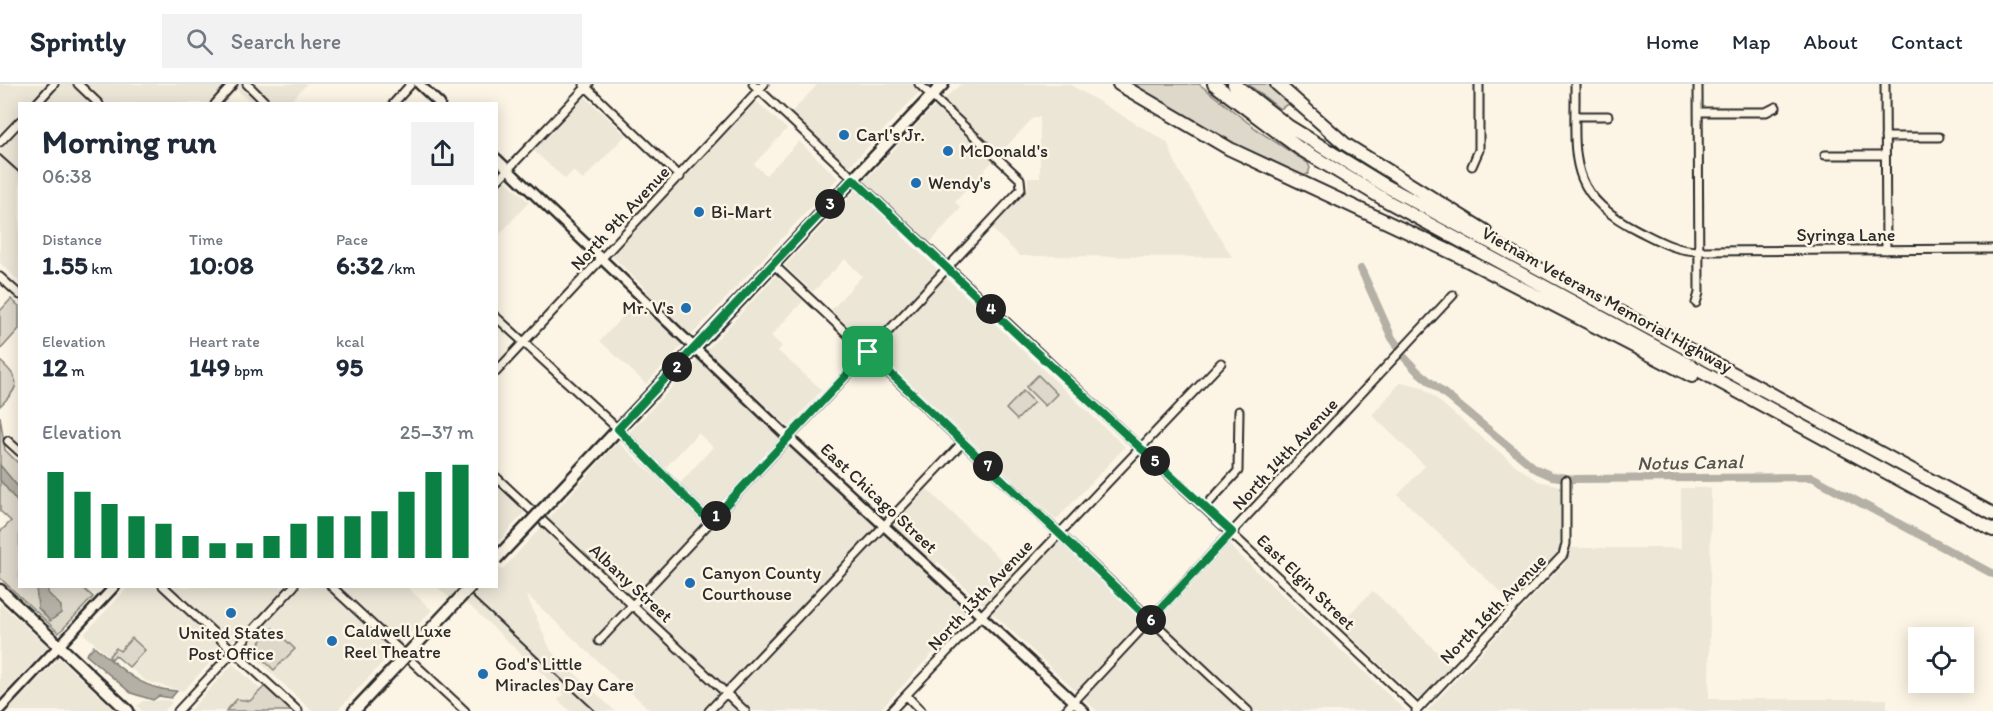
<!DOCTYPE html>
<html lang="en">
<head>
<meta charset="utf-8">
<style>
  body { margin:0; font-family:Itim,sans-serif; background:#f2f2f3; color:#1f2937; height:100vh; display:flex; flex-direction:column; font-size:22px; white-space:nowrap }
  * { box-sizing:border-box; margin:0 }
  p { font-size:20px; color:#747a83 }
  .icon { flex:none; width:33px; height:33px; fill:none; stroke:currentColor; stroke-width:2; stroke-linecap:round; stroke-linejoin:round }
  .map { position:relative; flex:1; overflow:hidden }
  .side { position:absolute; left:18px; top:18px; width:480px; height:486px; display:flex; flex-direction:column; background:#fff; border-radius:0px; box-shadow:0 3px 15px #0003 }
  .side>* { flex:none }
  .fabs { position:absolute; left:1908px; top:543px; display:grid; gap:12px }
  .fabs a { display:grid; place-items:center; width:66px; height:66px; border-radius:0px; background:#fff; box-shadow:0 3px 15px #0003; font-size:30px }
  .pin { position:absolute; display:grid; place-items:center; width:51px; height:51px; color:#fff; margin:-26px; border-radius:12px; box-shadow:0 3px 9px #0006 }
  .km { position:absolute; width:30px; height:30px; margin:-15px; border-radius:50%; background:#222; color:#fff; font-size:16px; line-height:30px; text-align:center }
  .round { display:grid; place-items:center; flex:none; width:63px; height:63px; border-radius:0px; background:#f2f2f3 }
  .head { display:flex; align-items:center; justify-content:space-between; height:102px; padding:0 24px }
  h1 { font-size:33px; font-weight:700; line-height:45px }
  .figures { display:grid; grid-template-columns:repeat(3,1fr); gap:9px; height:102px; padding:6px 24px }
  .figures div { display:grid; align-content:center }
  .figures b { font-size:26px; font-weight:700 }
  .figures small { font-size:16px; font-weight:400 }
  .figures p { font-size:16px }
  .chart { height:168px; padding:12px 24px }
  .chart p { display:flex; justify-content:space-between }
  .chart svg { width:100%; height:108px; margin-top:6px; stroke:#0b8043; stroke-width:6 }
  header { display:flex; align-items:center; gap:36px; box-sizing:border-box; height:84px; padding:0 30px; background:#fff; border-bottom:2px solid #e0e1e3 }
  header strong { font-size:28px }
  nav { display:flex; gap:33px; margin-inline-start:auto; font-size:21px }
  .search { width:420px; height:54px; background:#f2f2f3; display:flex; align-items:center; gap:15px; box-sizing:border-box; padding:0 21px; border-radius:0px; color:#747a83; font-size:22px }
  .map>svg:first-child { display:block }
</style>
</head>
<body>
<header>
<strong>Sprintly</strong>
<div class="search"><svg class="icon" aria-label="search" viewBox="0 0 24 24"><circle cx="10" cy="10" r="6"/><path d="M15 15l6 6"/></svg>Search here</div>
<nav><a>Home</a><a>Map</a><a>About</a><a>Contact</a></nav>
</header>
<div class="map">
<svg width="1993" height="627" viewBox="0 0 1993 627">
  <rect width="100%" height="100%" fill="#fcf5e5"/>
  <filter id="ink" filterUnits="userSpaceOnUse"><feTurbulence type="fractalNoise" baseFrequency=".0167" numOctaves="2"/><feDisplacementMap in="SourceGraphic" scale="12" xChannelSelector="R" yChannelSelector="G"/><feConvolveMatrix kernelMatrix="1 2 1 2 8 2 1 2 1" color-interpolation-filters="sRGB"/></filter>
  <g filter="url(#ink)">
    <!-- built -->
    <path fill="#ece6d7" d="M0,0H307L289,19H252L237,6L224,19L20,20L19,197L0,179Z
      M818,0H927L848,84L790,30Z
      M961,0H1069L1167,58L1178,85L1232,173L1020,172L992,145L1028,105V94H1040V33L1033,34L955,118L961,124L929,160L909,142L901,151L1125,363L1056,436L831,226L862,192L845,175L813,208L785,182L929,28Z
      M584,12L626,51L583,96L573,87L565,95L533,66Z
      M756,17L787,45L754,80L766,91L799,57L838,94L646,300L600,257L647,206L612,172Z
      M505,96L529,118L497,153V105Z
      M776,192L803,217L771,252L782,262L778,267L822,306L789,343L745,302L736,312L884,450L926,404L1020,494L1057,455L1152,544L1229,461L1406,627H1097L938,478L926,490L969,530L879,627H651L526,510L551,567L615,627H570L558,616L564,610L469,521L447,512L437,503L496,502L497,481L502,486L618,358L672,408L713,363L698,349L665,384L628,350Z
      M1401,298L1422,303L1514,380L1538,397L1563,402L1562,454L1558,471L1512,519L1398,411L1425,382L1372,331Z
      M496,402L525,428L497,459H496Z
      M1681,404H1711L1709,615H1887V627H1427L1564,480L1571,464H1681Z
      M128,503H407L432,526L337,627H312L234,554L183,607L146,597L129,583L144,566L132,554L120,568L116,565L109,572L84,550Z
      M1373,507L1452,582L1420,617L1338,541Z
      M0,519L48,563L0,614Z
      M59,574L116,627H8Z
      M233,580L261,606L250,618L237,615L226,627H189Z
      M168,616L172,619L164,627H142L137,622L143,617Z"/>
    <!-- green -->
    <path fill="#ded8ca" stroke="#84827a" stroke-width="1.5" d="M1130,0H1199L1260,48L1308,79L1310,84L1308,90L1300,93L1243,66Z
      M1248,0H1279L1291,18L1280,25Z
      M11,215L19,222V245L0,266V227Z
      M0,277C22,296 20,303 0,322Z
      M1038,291L1057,310L1045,322L1026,303Z
      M1023,307L1034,318L1017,336L1006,325Z
      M0,332L5,366L19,380L20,502L82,503L93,513L59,549L0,494V448L11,437L0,427Z
      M273,544L295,565L274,586L253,566Z
      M132,554L145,566L129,583L115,571L112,575L109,572L116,564L120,567Z
      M265,602L292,627H226L237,615L250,617Z"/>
    <!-- water -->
    <path fill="#b4b0a5" stroke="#7d7b74" stroke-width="1.5" d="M0,381L19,404V420L0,396Z
      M36,503H48V509L61,522V529L50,537L38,524Z
      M94,562C123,585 138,605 177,607L171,614L159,612L153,616L131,609L86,571Z"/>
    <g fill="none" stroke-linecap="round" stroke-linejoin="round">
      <!-- canal -->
      <path stroke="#b4b0a5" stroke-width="8" d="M1361,185L1392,254L1400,265
        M1405,274L1417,287L1536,385L1552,392L1574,395L1812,393L1993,490"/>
      <defs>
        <path id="minor" d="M78,0L99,20
          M247,0L267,20
          M753,0C974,209 1197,416 1418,625
          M1575,0C1576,72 1564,109 1639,147C1659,157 1676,167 1699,167L1993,165
          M1885,0L1886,166
          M584,1L680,93
          M36,20L54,0
          M215,20L233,0
          M393,20L411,0
          M1698,28H1766L1776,23
          M1576,32H1608
          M1885,53H1939
          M0,58L20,37
          M1825,71H1885
          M1472,82L1479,66V0
          M496,98L589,0
          M773,180L1248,627
          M0,193L20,211
          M1696,219L1699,209L1698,0
          M496,233L618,345L710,438
          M496,288L764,0
          M8,357L20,368
          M496,393L745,627
          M1205,423L1238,387L1239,327
          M163,502L298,627
          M331,502L465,627
          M599,557L1021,105L1020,95L919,0
          M906,611L921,627
          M178,627L294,502
          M709,627L963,358
          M891,627L1221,279
          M1065,627L1453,211
          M1416,627L1563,471L1566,460V396"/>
        <path id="tertiary" d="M419,0L440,20
          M496,74L789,354L1084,627
          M0,625L115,502"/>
        <path id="primary" d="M543,425L943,0
          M0,506L128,627
          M354,627L400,578"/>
        <path id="motorway" d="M1119,0L1230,65L1453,169L1692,292
          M1214,0L1299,64L1387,117L1993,446
          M1234,0L1288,42L1386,102L1993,430
          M1277,0L1345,60L1485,147"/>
      </defs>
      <!-- minor casing -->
      <use href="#minor" stroke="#2b2b2b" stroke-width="11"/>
      <!-- tertiary casing -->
      <use href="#tertiary" stroke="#2b2b2b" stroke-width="13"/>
      <!-- primary casing -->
      <use href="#primary" stroke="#2b2b2b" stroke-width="15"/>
      <!-- motorway casing -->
      <use href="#motorway" stroke="#2b2b2b" stroke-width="16"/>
      <!-- minor -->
      <use href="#minor" stroke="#fcf5e5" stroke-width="7"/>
      <!-- tertiary -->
      <use href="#tertiary" stroke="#fcf5e5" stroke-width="8"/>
      <!-- primary -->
      <use href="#primary" stroke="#fcf5e5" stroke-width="10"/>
      <!-- motorway -->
      <use href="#motorway" stroke="#fcf5e5" stroke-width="12"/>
      <!-- rail -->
      <path stroke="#2b2b2b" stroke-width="2" d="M0,71L20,89
        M461,502L595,627"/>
      <defs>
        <path id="primary-bridge" d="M496,475L543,425
          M400,578L471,502"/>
      </defs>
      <!-- primary-bridge casing -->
      <use href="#primary-bridge" stroke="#2b2b2b" stroke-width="15" stroke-linecap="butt"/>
      <!-- primary-bridge -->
      <use href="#primary-bridge" stroke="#fcf5e5" stroke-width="10"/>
    </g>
  </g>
  <g fill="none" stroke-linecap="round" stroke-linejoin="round" filter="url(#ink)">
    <defs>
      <path id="route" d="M853,95L1023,256L1232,448L1150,536L868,268L710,438L618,345Z"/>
    </defs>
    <!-- route casing -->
    <use href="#route" stroke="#fff" stroke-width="12"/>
    <!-- route -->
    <use href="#route" stroke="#0b8043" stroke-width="8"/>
  </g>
  <!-- markers -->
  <g fill="#1f6fb2" stroke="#fcf5e5" stroke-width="2">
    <circle cx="844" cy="51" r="6"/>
    <circle cx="948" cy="67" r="6"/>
    <circle cx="916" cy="99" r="6"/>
    <circle cx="699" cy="128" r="6"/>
    <circle cx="686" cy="224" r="6"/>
    <circle cx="690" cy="499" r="6"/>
    <circle cx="231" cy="529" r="6"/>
    <circle cx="332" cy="557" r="6"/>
    <circle cx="483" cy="590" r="6"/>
  </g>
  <g text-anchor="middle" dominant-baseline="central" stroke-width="5" stroke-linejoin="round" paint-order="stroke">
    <!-- poi labels -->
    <g font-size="18" fill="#2b2b2b" stroke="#fcf5e5" text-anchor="start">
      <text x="856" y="51">Carl's Jr.</text>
      <text x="960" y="67">McDonald's</text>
      <text x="928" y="99">Wendy's</text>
      <text x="711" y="128">Bi-Mart</text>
      <text x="674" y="224" text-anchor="end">Mr. V's</text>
      <text x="702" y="489">Canyon County<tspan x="702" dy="21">Courthouse</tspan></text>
      <text x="344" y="547">Caldwell Luxe<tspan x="344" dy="21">Reel Theatre</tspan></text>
      <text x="231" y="549" text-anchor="middle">United States<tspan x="231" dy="21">Post Office</tspan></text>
      <text x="495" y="580">God's Little<tspan x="495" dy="21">Miracles Day Care</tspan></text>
    </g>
    <!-- street labels -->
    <g font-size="18" fill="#2b2b2b" stroke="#fcf5e5">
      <text transform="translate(620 134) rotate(-47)">North 9th Avenue</text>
      <text x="1846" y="151">Syringa Lane</text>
      <text transform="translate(1607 216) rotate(29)">Vietnam Veterans Memorial Highway</text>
      <text transform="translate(1285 370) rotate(-47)">North 14th Avenue</text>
      <text transform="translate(879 414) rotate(43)">East Chicago Street</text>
      <text transform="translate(1306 498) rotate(44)">East Elgin Street</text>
      <text transform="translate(631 499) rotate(43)">Albany Street</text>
      <text transform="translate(980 511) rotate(-47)">North 13th Avenue</text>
      <text transform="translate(1493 525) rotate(-46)">North 16th Avenue</text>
    </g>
    <!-- water labels -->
    <g font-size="20" font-style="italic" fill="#545350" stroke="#fcf5e5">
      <text transform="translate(1690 378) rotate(-1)">Notus Canal</text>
    </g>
  </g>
</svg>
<div class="fabs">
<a><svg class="icon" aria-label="locate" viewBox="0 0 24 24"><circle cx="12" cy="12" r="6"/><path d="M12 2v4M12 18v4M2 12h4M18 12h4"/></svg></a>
</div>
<div class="pin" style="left:868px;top:268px;background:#1e9e55"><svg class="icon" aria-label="arrive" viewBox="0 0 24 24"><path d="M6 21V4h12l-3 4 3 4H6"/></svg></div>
<b class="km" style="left:716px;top:432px">1</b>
<b class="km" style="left:677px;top:283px">2</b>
<b class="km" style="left:830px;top:120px">3</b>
<b class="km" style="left:991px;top:225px">4</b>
<b class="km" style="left:1155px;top:377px">5</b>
<b class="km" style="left:1151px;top:536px">6</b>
<b class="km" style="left:988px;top:382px">7</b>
<section class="side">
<div class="head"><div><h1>Morning run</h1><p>06:38</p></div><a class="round"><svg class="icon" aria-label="share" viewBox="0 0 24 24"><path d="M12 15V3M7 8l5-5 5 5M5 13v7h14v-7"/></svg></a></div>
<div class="figures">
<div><p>Distance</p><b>1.55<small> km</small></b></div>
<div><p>Time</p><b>10:08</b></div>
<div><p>Pace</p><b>6:32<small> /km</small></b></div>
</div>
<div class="figures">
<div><p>Elevation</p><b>12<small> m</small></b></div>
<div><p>Heart rate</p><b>149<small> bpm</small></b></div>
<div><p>kcal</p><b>95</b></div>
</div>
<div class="chart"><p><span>Elevation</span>25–37 m</p>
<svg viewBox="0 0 160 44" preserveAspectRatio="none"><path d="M5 44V9M15 44V17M25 44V22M35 44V27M45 44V30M55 44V35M65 44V38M75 44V38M85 44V35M95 44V30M105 44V27M115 44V27M125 44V25M135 44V17M145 44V9M155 44V6"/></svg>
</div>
</section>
</div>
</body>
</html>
